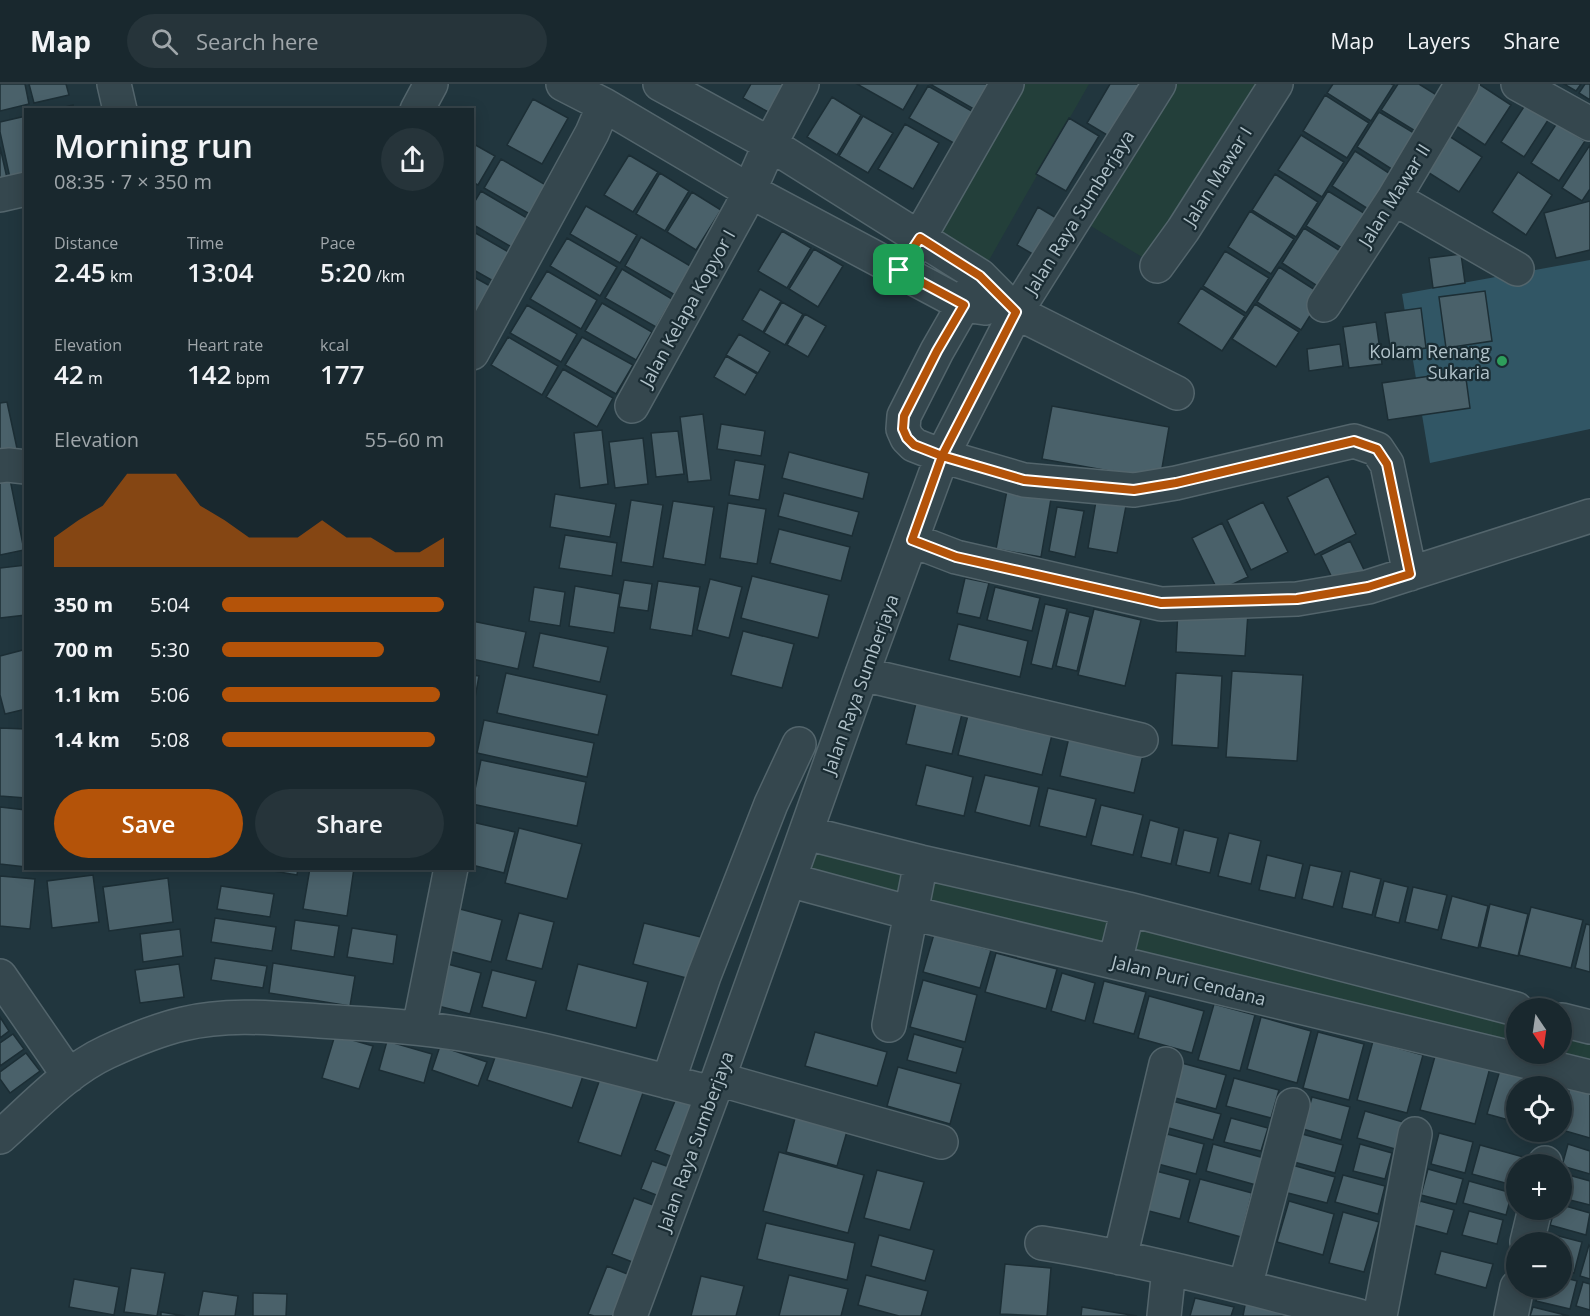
<!DOCTYPE html>
<html lang="en">
<head>
<meta charset="utf-8">
<style>
  body { margin:0; font-family:"Open Sans",sans-serif; background:#26343a; color:#f1f3f6; height:100vh; display:flex; flex-direction:column; font-size:22px; white-space:nowrap }
  * { box-sizing:border-box; margin:0 }
  p { font-size:20px; color:#9fa6aa }
  .icon { flex:none; width:33px; height:33px; fill:none; stroke:currentColor; stroke-width:2; stroke-linecap:round; stroke-linejoin:round }
  .map { position:relative; flex:1; overflow:hidden }
  .details { position:absolute; left:24px; top:24px; width:450px; height:762px; display:flex; flex-direction:column; background:#19282e; border-radius:0px; box-shadow:0 3px 15px #0003,0 0 0 2px #37444a }
  .details>* { flex:none }
  .needle { width:39px; rotate:167deg }
  .fabs { position:absolute; left:1506px; top:914px; display:grid; gap:12px }
  .fabs a { display:grid; place-items:center; width:66px; height:66px; border-radius:50%; background:#19282e; box-shadow:0 3px 15px #0003,0 0 0 2px #37444a; font-size:30px }
  .pin { position:absolute; display:grid; place-items:center; width:51px; height:51px; color:#fff; margin:-26px; border-radius:12px; box-shadow:0 3px 9px #0006 }
  .round { display:grid; place-items:center; flex:none; width:63px; height:63px; border-radius:32px; background:#26343a }
  .summary { display:flex; align-items:center; justify-content:space-between; height:102px; padding:0 30px }
  h1 { font-size:33px; font-weight:600; line-height:45px }
  .stats { display:grid; grid-template-columns:repeat(3,1fr); gap:9px; height:102px; padding:6px 30px }
  .stats div { display:grid; align-content:center }
  .stats b { font-size:26px; font-weight:600 }
  .stats small { font-size:16px; font-weight:400 }
  .stats p { font-size:16px }
  .chart { height:168px; padding:12px 30px }
  .chart p { display:flex; justify-content:space-between }
  .chart svg { width:100%; height:108px; margin-top:6px; fill:#b45309; opacity:.7 }
  .button { display:flex; gap:12px; margin-top:auto; padding:12px 30px }
  .button a { flex:1; height:69px; border-radius:36px; background:#b45309; color:#fff; font-size:24px; font-weight:600; line-height:69px; text-align:center }
  .button a+a { background:#26343a; color:#f1f3f6 }
  ul { padding:0 30px; list-style:none; font-size:20px }
  li { display:grid; grid-template-columns:96px 72px 1fr; align-items:center; height:45px }
  li i { height:15px; border-radius:8px; background:#b45309 }
  header { display:flex; align-items:center; gap:36px; box-sizing:border-box; height:84px; padding:0 30px; background:#19282e; border-bottom:2px solid #37444a }
  header strong { font-size:28px }
  nav { display:flex; gap:33px; margin-inline-start:auto; font-size:21px }
  .search { width:420px; height:54px; background:#26343a; display:flex; align-items:center; gap:15px; box-sizing:border-box; padding:0 21px; border-radius:33px; color:#9fa6aa; font-size:22px }
  .map>svg:first-child { display:block }
</style>
</head>
<body>
<header>
<strong>Map</strong>
<div class="search"><svg class="icon" aria-label="search" viewBox="0 0 24 24"><circle cx="10" cy="10" r="6"/><path d="M15 15l6 6"/></svg>Search here</div>
<nav><a>Map</a><a>Layers</a><a>Share</a></nav>
</header>
<div class="map">
<svg width="1590" height="1232" viewBox="0 0 1590 1232">
  <rect width="100%" height="100%" fill="#21363e"/>
  <!-- green -->
  <path fill="#233f3a" d="M1007,0H1089L980,192L920,154Z
    M1159,0H1276L1157,182L1076,133Z
    M806,749L1516,925V969H1562V936L1590,943V993L789,796Z"/>
  <!-- water -->
  <path fill="#315665" d="M1590,176V345L1430,379L1402,210Z"/>
  <!-- building -->
  <path fill="#4a616a" stroke="#1c2e35" stroke-width="1.5" d="M0,0H25L29,20L0,27Z
    M29,0H66L69,11L34,19Z
    M751,0H788L772,30L743,14Z
    M857,0H918L903,26Z
    M930,0H995L979,28Z
    M1110,0H1148L1117,57L1087,39Z
    M1333,0H1391L1394,1L1371,37L1327,9Z
    M1398,0H1419L1448,18L1425,53L1381,26Z
    M1474,0H1479L1511,21L1485,61L1450,38Z
    M1564,0H1581L1576,7Z
    M1585,0H1590V16L1579,9Z
    M928,2L977,30L959,62L909,34Z
    M1325,11L1369,39L1347,74L1303,47Z
    M832,13L861,31L837,71L807,53Z
    M533,15L568,34L542,80L507,61Z
    M1529,15L1552,30L1524,73L1501,58Z
    M73,21L74,26H54Z
    M1379,28L1424,55L1401,91L1357,63Z
    M26,32V90L10,94L0,48V38Z
    M863,32L893,49L868,89L839,72Z
    M1069,34L1099,52L1066,107L1036,90Z
    M1557,39L1585,57L1559,97L1531,79Z
    M905,40L939,59L913,105L878,85Z
    M1301,51L1344,78L1322,113L1278,86Z
    M1449,52L1482,73L1459,108L1426,87Z
    M472,59L495,72L478,101L472,98Z
    M1590,61V105L1582,117L1562,104Z
    M0,63L7,94L0,96Z
    M1355,67L1398,95L1376,130L1332,102Z
    M629,71L658,88L633,128L604,111Z
    M501,75L551,104L535,133L484,104Z
    M1518,88L1552,111L1526,151L1492,128Z
    M660,89L689,107L665,147L636,130Z
    M1275,90L1318,118L1296,153L1252,126Z
    M481,107L532,137L515,165L472,140V122Z
    M1328,107L1372,134L1350,169L1306,142Z
    M692,108L721,126L696,166L667,148Z
    M1590,117V166L1556,174L1544,129Z
    M586,122L637,151L620,179L570,150Z
    M1038,123L1058,135L1036,172L1017,161Z
    M1250,127L1294,155L1271,190L1228,163Z
    M1304,144L1348,172L1325,207L1282,179Z
    M472,147L512,170L495,198L472,185Z
    M782,147L811,164L787,204L758,187Z
    M641,153L692,183L675,211L625,182Z
    M567,154L617,183L600,212L550,182Z
    M814,165L843,182L818,223L789,205Z
    M1225,167L1269,194L1246,229L1203,202Z
    M1461,170L1465,199L1433,204L1429,174Z
    M1279,183L1323,211L1301,246L1257,218Z
    M622,185L672,215L656,243L605,214Z
    M547,187L597,216L581,245L530,215Z
    M472,192L492,203L475,232L472,230Z
    M1201,204L1245,232L1222,267L1178,239Z
    M760,205L781,217L763,248L742,236Z
    M1485,207L1492,257L1446,264L1439,213Z
    M782,218L803,230L785,261L764,249Z
    M602,219L652,248L636,276L585,247Z
    M1255,220L1299,248L1276,283L1232,255Z
    M527,221L577,250L561,278L510,249Z
    M1421,224L1426,264L1391,269L1385,229Z
    M805,230L826,242L808,273L787,261Z
    M1376,238L1382,280L1349,284L1343,243Z
    M739,250L770,268L758,289L726,271Z
    M508,253L558,282L542,311L491,281Z
    M582,253L633,281L616,310L565,281Z
    M1340,260L1343,282L1309,287L1307,265Z
    M726,272L757,290L745,311L714,293Z
    M563,285L613,314L597,343L546,313Z
    M1465,287L1470,324L1388,336L1382,299Z
    M7,318L18,369L0,373V319Z
    M1052,322L1169,343L1160,396L1042,375Z
    M703,330L711,396L688,398L680,333Z
    M721,340L765,347L761,372L717,365Z
    M602,346L608,400L580,404L574,349Z
    M678,347L684,390L656,393L651,349Z
    M643,354L648,400L615,404L609,358Z
    M789,368L869,389L863,415L782,394Z
    M735,376L765,381L759,416L729,411Z
    M8,385L24,466L0,471V386Z
    M1328,392L1356,450L1315,471L1287,413Z
    M1008,401L1052,409L1041,473L996,465Z
    M784,409L859,428L852,452L778,432Z
    M555,410L616,420L610,453L550,443Z
    M631,416L663,421L653,483L621,478Z
    M673,417L714,423L705,481L663,474Z
    M1096,417L1126,422L1117,469L1088,464Z
    M1263,418L1288,468L1251,486L1227,436Z
    M728,419L766,425L757,480L720,474Z
    M1057,423L1084,427L1075,473L1049,467Z
    M1222,439L1248,493L1218,507L1192,454Z
    M779,445L850,463L841,497L770,479Z
    M565,451L617,459L612,492L559,484Z
    M1350,457L1366,490L1337,504L1321,471Z
    M26,481V531L0,534V484Z
    M752,492L829,511L818,554L741,534Z
    M965,494L989,499L980,534L957,529Z
    M710,495L742,503L729,554L697,546Z
    M624,496L652,500L648,527L619,523Z
    M658,497L700,503L692,552L650,545Z
    M575,502L620,510L614,549L569,542Z
    M534,503L565,508L560,542L529,537Z
    M995,503L1040,514L1032,547L987,536Z
    M1045,520L1067,525L1052,585L1031,580Z
    M1178,524L1248,529L1245,572L1176,568Z
    M1094,525L1141,536L1125,602L1078,591Z
    M1069,528L1090,533L1077,587L1056,582Z
    M472,537L526,548L518,585L472,575Z
    M958,540L1028,557L1020,593L949,576Z
    M743,547L794,560L782,604L731,591Z
    M540,549L608,563L600,598L533,583Z
    M23,566L26,575V625L5,630L0,611V572Z
    M1232,587L1303,591L1297,677L1226,673Z
    M506,589L607,611L598,651L497,629Z
    M1176,589L1222,592L1218,664L1172,661Z
    M472,591L479,592L473,625H472Z
    M917,615L963,626L952,670L906,660Z
    M971,619L1055,639L1042,691L958,671Z
    M484,636L594,659L587,693L477,669Z
    M0,644L26,645V714L0,712Z
    M1070,649L1144,667L1134,709L1060,692Z
    M481,676L586,698L577,742L472,720Z
    M926,681L973,693L964,732L916,721Z
    M985,691L1039,703L1030,742L975,728Z
    M1048,704L1096,715L1086,753L1039,742Z
    M1101,721L1143,731L1133,771L1091,761Z
    M0,723L26,726V783L0,780Z
    M1150,736L1179,744L1171,780L1141,773Z
    M472,738L515,748L504,789L472,781Z
    M519,744L582,760L567,815L505,799Z
    M1184,746L1218,754L1210,789L1176,781Z
    M1229,749L1261,757L1251,800L1218,792Z
    M1267,771L1303,780L1295,814L1259,806Z
    M1310,781L1342,788L1333,823L1302,815Z
    M255,784H298L297,791Z
    M310,784H354L347,832L303,825Z
    M1350,787L1381,795L1372,831L1342,824Z
    M93,791L99,838L52,844L47,797Z
    M0,792L35,795L30,845L0,842Z
    M168,794L173,838L109,847L103,803Z
    M1384,797L1408,803L1399,839L1375,833Z
    M221,802L274,810L270,833L217,825Z
    M1413,803L1447,811L1438,846L1405,838Z
    M1452,812L1488,822L1478,864L1441,855Z
    M1490,820L1528,830L1518,872L1480,863Z
    M1531,823L1583,836L1571,884L1519,871Z
    M460,825L502,836L491,878L449,867Z
    M519,829L554,838L542,885L506,876Z
    M215,834L276,843L272,867L211,858Z
    M295,836L339,842L334,873L291,866Z
    M644,839L705,854L694,896L633,880Z
    M1586,840L1590,841V888L1575,884Z
    M352,844L397,851L393,880L347,873Z
    M180,845L183,872L143,878L140,850Z
    M934,850L991,866L980,904L923,888Z
    M996,869L1057,885L1046,925L985,908Z
    M215,874L267,882L263,904L211,896Z
    M440,878L481,889L470,930L430,920Z
    M273,879L355,892L350,922L269,909Z
    M179,880L184,913L140,919L135,886Z
    M578,880L648,898L636,944L566,926Z
    M492,886L536,897L526,934L482,923Z
    M1062,889L1095,899L1085,937L1051,927Z
    M923,896L977,911L965,958L910,943Z
    M1104,897L1146,908L1134,950L1093,939Z
    M1149,912L1204,927L1192,969L1138,954Z
    M1214,920L1255,931L1240,987L1198,976Z
    M0,933L9,947L0,954Z
    M1261,933L1311,947L1297,999L1247,985Z
    M815,948L887,968L877,1002L805,982Z
    M1318,948L1364,960L1349,1016L1303,1004Z
    M13,950L24,965L0,982V959Z
    M914,950L963,964L956,989L907,976Z
    M335,951L373,962L359,1005L322,994Z
    M387,957L432,970L424,999L379,986Z
    M1373,957L1423,971L1407,1029L1357,1016Z
    M440,962L487,978L478,1002L432,986Z
    M499,962L583,992L572,1024L487,996Z
    M1437,965L1491,980L1475,1040L1420,1026Z
    M26,969L40,987L10,1009L0,995V988Z
    M1178,978L1226,991L1216,1025L1168,1012Z
    M898,983L961,1000L950,1040L887,1022Z
    M1500,986L1548,999L1547,1002H1516V1038L1487,1030Z
    M601,992L644,1006L621,1072L578,1058Z
    M1234,994L1279,1006L1271,1034L1226,1022Z
    M1571,999L1590,1005V1054L1562,1046V1033Z
    M677,1012L702,1022L681,1076L655,1066Z
    M1312,1013L1350,1023L1341,1056L1303,1045Z
    M1172,1017L1221,1030L1213,1056L1165,1043Z
    M798,1023L850,1037L837,1082L786,1068Z
    M1365,1027L1403,1038L1395,1065L1357,1054Z
    M1231,1034L1268,1044L1261,1067L1224,1058Z
    M1439,1049L1473,1058L1465,1089L1431,1080Z
    M1167,1050L1204,1060L1196,1090L1158,1080Z
    M1302,1050L1343,1061L1335,1089L1294,1078Z
    M1213,1060L1264,1074L1256,1101L1206,1087Z
    M1360,1060L1392,1069L1385,1095L1353,1087Z
    M1568,1060L1590,1067V1090L1562,1082Z
    M1480,1061L1527,1074L1525,1080H1516V1102L1472,1090Z
    M779,1068L864,1091L848,1149L763,1127Z
    M652,1077L681,1087L669,1116L641,1105Z
    M1292,1081L1335,1093L1327,1119L1284,1108Z
    M1428,1085L1463,1095L1456,1120L1421,1111Z
    M877,1086L924,1098L910,1146L864,1134Z
    M1156,1087L1190,1096L1180,1135L1145,1126Z
    M1565,1090L1590,1097V1121L1562,1114V1102Z
    M1343,1091L1385,1102L1378,1130L1335,1118Z
    M1200,1095L1252,1109L1241,1153L1188,1138Z
    M1469,1097L1512,1109L1506,1131L1463,1119Z
    M634,1114L667,1126L645,1183L612,1170Z
    M1289,1117L1334,1130L1323,1171L1277,1158Z
    M1420,1117L1454,1126L1447,1150L1413,1141Z
    M1562,1121L1590,1129L1586,1151L1550,1141L1555,1125H1562Z
    M1469,1127L1503,1136L1497,1160L1462,1151Z
    M1343,1128L1379,1138L1364,1188L1329,1179Z
    M766,1139L855,1159L847,1196L757,1175Z
    M1547,1149L1582,1158L1574,1189L1562,1186V1158H1545Z
    M879,1151L934,1166L925,1197L871,1182Z
    M1589,1161L1590,1162V1195L1580,1192Z
    M1441,1167L1493,1180L1486,1204L1435,1190Z
    M1005,1180L1051,1184L1047,1232L1000,1230Z
    M607,1182L640,1195L626,1232H594L588,1230Z
    M131,1184L165,1189L157,1232L124,1228Z
    M789,1191L848,1205L841,1232H779Z
    M866,1191L928,1207L921,1232H899L858,1221Z
    M701,1192L744,1202L736,1232H691Z
    M1562,1193L1577,1197L1570,1225L1536,1217L1540,1203H1562Z
    M74,1195L119,1203L114,1231L69,1223Z
    M1583,1198L1590,1200V1226L1576,1222Z
    M203,1207L238,1212L235,1232H198Z
    M253,1209L287,1210L286,1232H253Z
    M1195,1214L1234,1223L1231,1232H1190Z
    M1246,1216L1287,1226L1285,1232H1243Z
    M1082,1223L1137,1232H1081Z
    M1533,1223L1569,1232H1530Z
    M161,1228L185,1232H161Z"/>
  <g fill="none" stroke-linecap="round" stroke-linejoin="round">
    <defs>
      <path id="minor" d="M114,0L120,26
        M563,0L604,21L748,106L964,221L985,224
        M660,0L770,60L980,192L1016,228L1177,309
        M1518,0L1590,40
        M417,26L431,0
        M0,111L26,105
        M1394,114L1517,185
        M908,173L1007,0
        M1157,182L1183,146L1276,0
        M980,192L937,267L904,332L903,345L907,354L914,361L942,372L1024,396L1134,406L1176,399L1354,357L1377,365L1387,380L1410,490
        M1324,221L1394,114L1462,0
        M472,269L592,49L604,21
        M632,322L741,125L770,60L802,0
        M0,382L8,381L26,383
        M912,456L956,473L1161,520L1297,515L1368,503L1590,432
        M862,590L1141,656
        M806,749L921,778L1128,825L1516,925
        M789,796L911,829L1590,993
        M1115,878L1128,825
        M0,892L69,992
        M1562,936L1590,943
        M889,941L921,778
        M419,944L451,784
        M718,995L941,1058
        M668,998L704,892L771,720L799,660
        M0,1053C33,1024 66,987 107,968C131,957 157,946 183,940C227,929 275,934 319,937C371,940 423,943 473,952C554,966 633,989 712,1009
        M1545,1080V1079
        M1527,1158L1535,1125
        M1042,1159C1149,1176 1254,1206 1359,1232
        M1120,1174L1166,980
        M1245,1203L1293,1021
        M630,1232L718,995L862,590L942,372L1016,228L1159,0
        M1164,1232L1169,1185
        M1380,1232L1415,1050
        M1511,1232L1517,1203"/>
    </defs>
    <!-- minor casing -->
    <use href="#minor" stroke="#53656c" stroke-width="36"/>
    <!-- minor -->
    <use href="#minor" stroke="#35474e" stroke-width="33"/>
  </g>
  <g fill="none" stroke-linecap="round" stroke-linejoin="round">
    <defs>
      <path id="route" d="M899,186L964,221L937,267L904,332L903,345L907,354L914,361L942,372L912,456L956,473L1161,519L1297,515L1368,503L1410,490L1387,380L1377,365L1354,357L1176,399L1134,406L1024,396L942,372L1016,228L980,192L920,154L899,186"/>
    </defs>
    <!-- route casing -->
    <use href="#route" stroke="#fff" stroke-width="12"/>
    <!-- route -->
    <use href="#route" stroke="#b45309" stroke-width="8"/>
  </g>
  <!-- markers -->
  <circle fill="#2e9e5b" stroke="#1a2c33" stroke-width="2" cx="1502" cy="277" r="6"/>
  <g text-anchor="middle" dominant-baseline="central" stroke-width="4.5" stroke-linejoin="round" paint-order="stroke">
    <!-- street labels -->
    <g font-size="18" fill="#b1c2ca" stroke="#1a2c33">
      <text transform="translate(1217 92) rotate(-58)">Jalan Mawar I</text>
      <text transform="translate(1394 111) rotate(-58)">Jalan Mawar II</text>
      <text transform="translate(1079 128) rotate(-58)">Jalan Raya Sumberjaya</text>
      <text transform="translate(687 224) rotate(-61)">Jalan Kelapa Kopyor I</text>
      <text transform="translate(860 600) rotate(-70)">Jalan Raya Sumberjaya</text>
      <text transform="translate(1189 896) rotate(14)">Jalan Puri Cendana</text>
      <text transform="translate(695 1057) rotate(-70)">Jalan Raya Sumberjaya</text>
    </g>
    <!-- poi labels -->
    <g font-size="18" fill="#b1c2ca" stroke="#1a2c33" text-anchor="end">
      <text x="1490" y="267">Kolam Renang<tspan x="1490" dy="21">Sukaria</tspan></text>
    </g>
  </g>
</svg>
<div class="fabs">
<a><svg class="needle" viewBox="-14 -14 28 28"><path d="M0-13l5 13h-10z" fill="#e53935"/><path d="M0 13l5-13h-10z" fill="#9fa6aa"/></svg></a>
<a><svg class="icon" aria-label="locate" viewBox="0 0 24 24"><circle cx="12" cy="12" r="6"/><path d="M12 2v4M12 18v4M2 12h4M18 12h4"/></svg></a>
<a>+</a>
<a>−</a>
</div>
<div class="pin" style="left:899px;top:186px;background:#1e9e55"><svg class="icon" aria-label="arrive" viewBox="0 0 24 24"><path d="M6 21V4h12l-3 4 3 4H6"/></svg></div>
<section class="details">
<div class="summary"><div><h1>Morning run</h1><p>08:35 · 7 × 350 m</p></div><a class="round"><svg class="icon" aria-label="share" viewBox="0 0 24 24"><path d="M12 15V3M7 8l5-5 5 5M5 13v7h14v-7"/></svg></a></div>
<div class="stats">
<div><p>Distance</p><b>2.45<small> km</small></b></div>
<div><p>Time</p><b>13:04</b></div>
<div><p>Pace</p><b>5:20<small> /km</small></b></div>
</div>
<div class="stats">
<div><p>Elevation</p><b>42<small> m</small></b></div>
<div><p>Heart rate</p><b>142<small> bpm</small></b></div>
<div><p>kcal</p><b>177</b></div>
</div>
<div class="chart"><p><span>Elevation</span>55–60 m</p>
<svg viewBox="0 0 160 44" preserveAspectRatio="none"><path d="M0 44V32L10 25L20 19L30 6L40 6L50 6L60 19L70 25L80 32L90 32L100 32L110 25L120 32L130 32L140 38L150 38L160 32V44z"/></svg>
</div>
<ul>
<li><b>350 m</b>5:04<i style="width:100%"></i></li>
<li><b>700 m</b>5:30<i style="width:73%"></i></li>
<li><b>1.1 km</b>5:06<i style="width:98%"></i></li>
<li><b>1.4 km</b>5:08<i style="width:96%"></i></li>
</ul>
<div class="button"><a>Save</a><a>Share</a></div>
</section>
</div>
</body>
</html>
